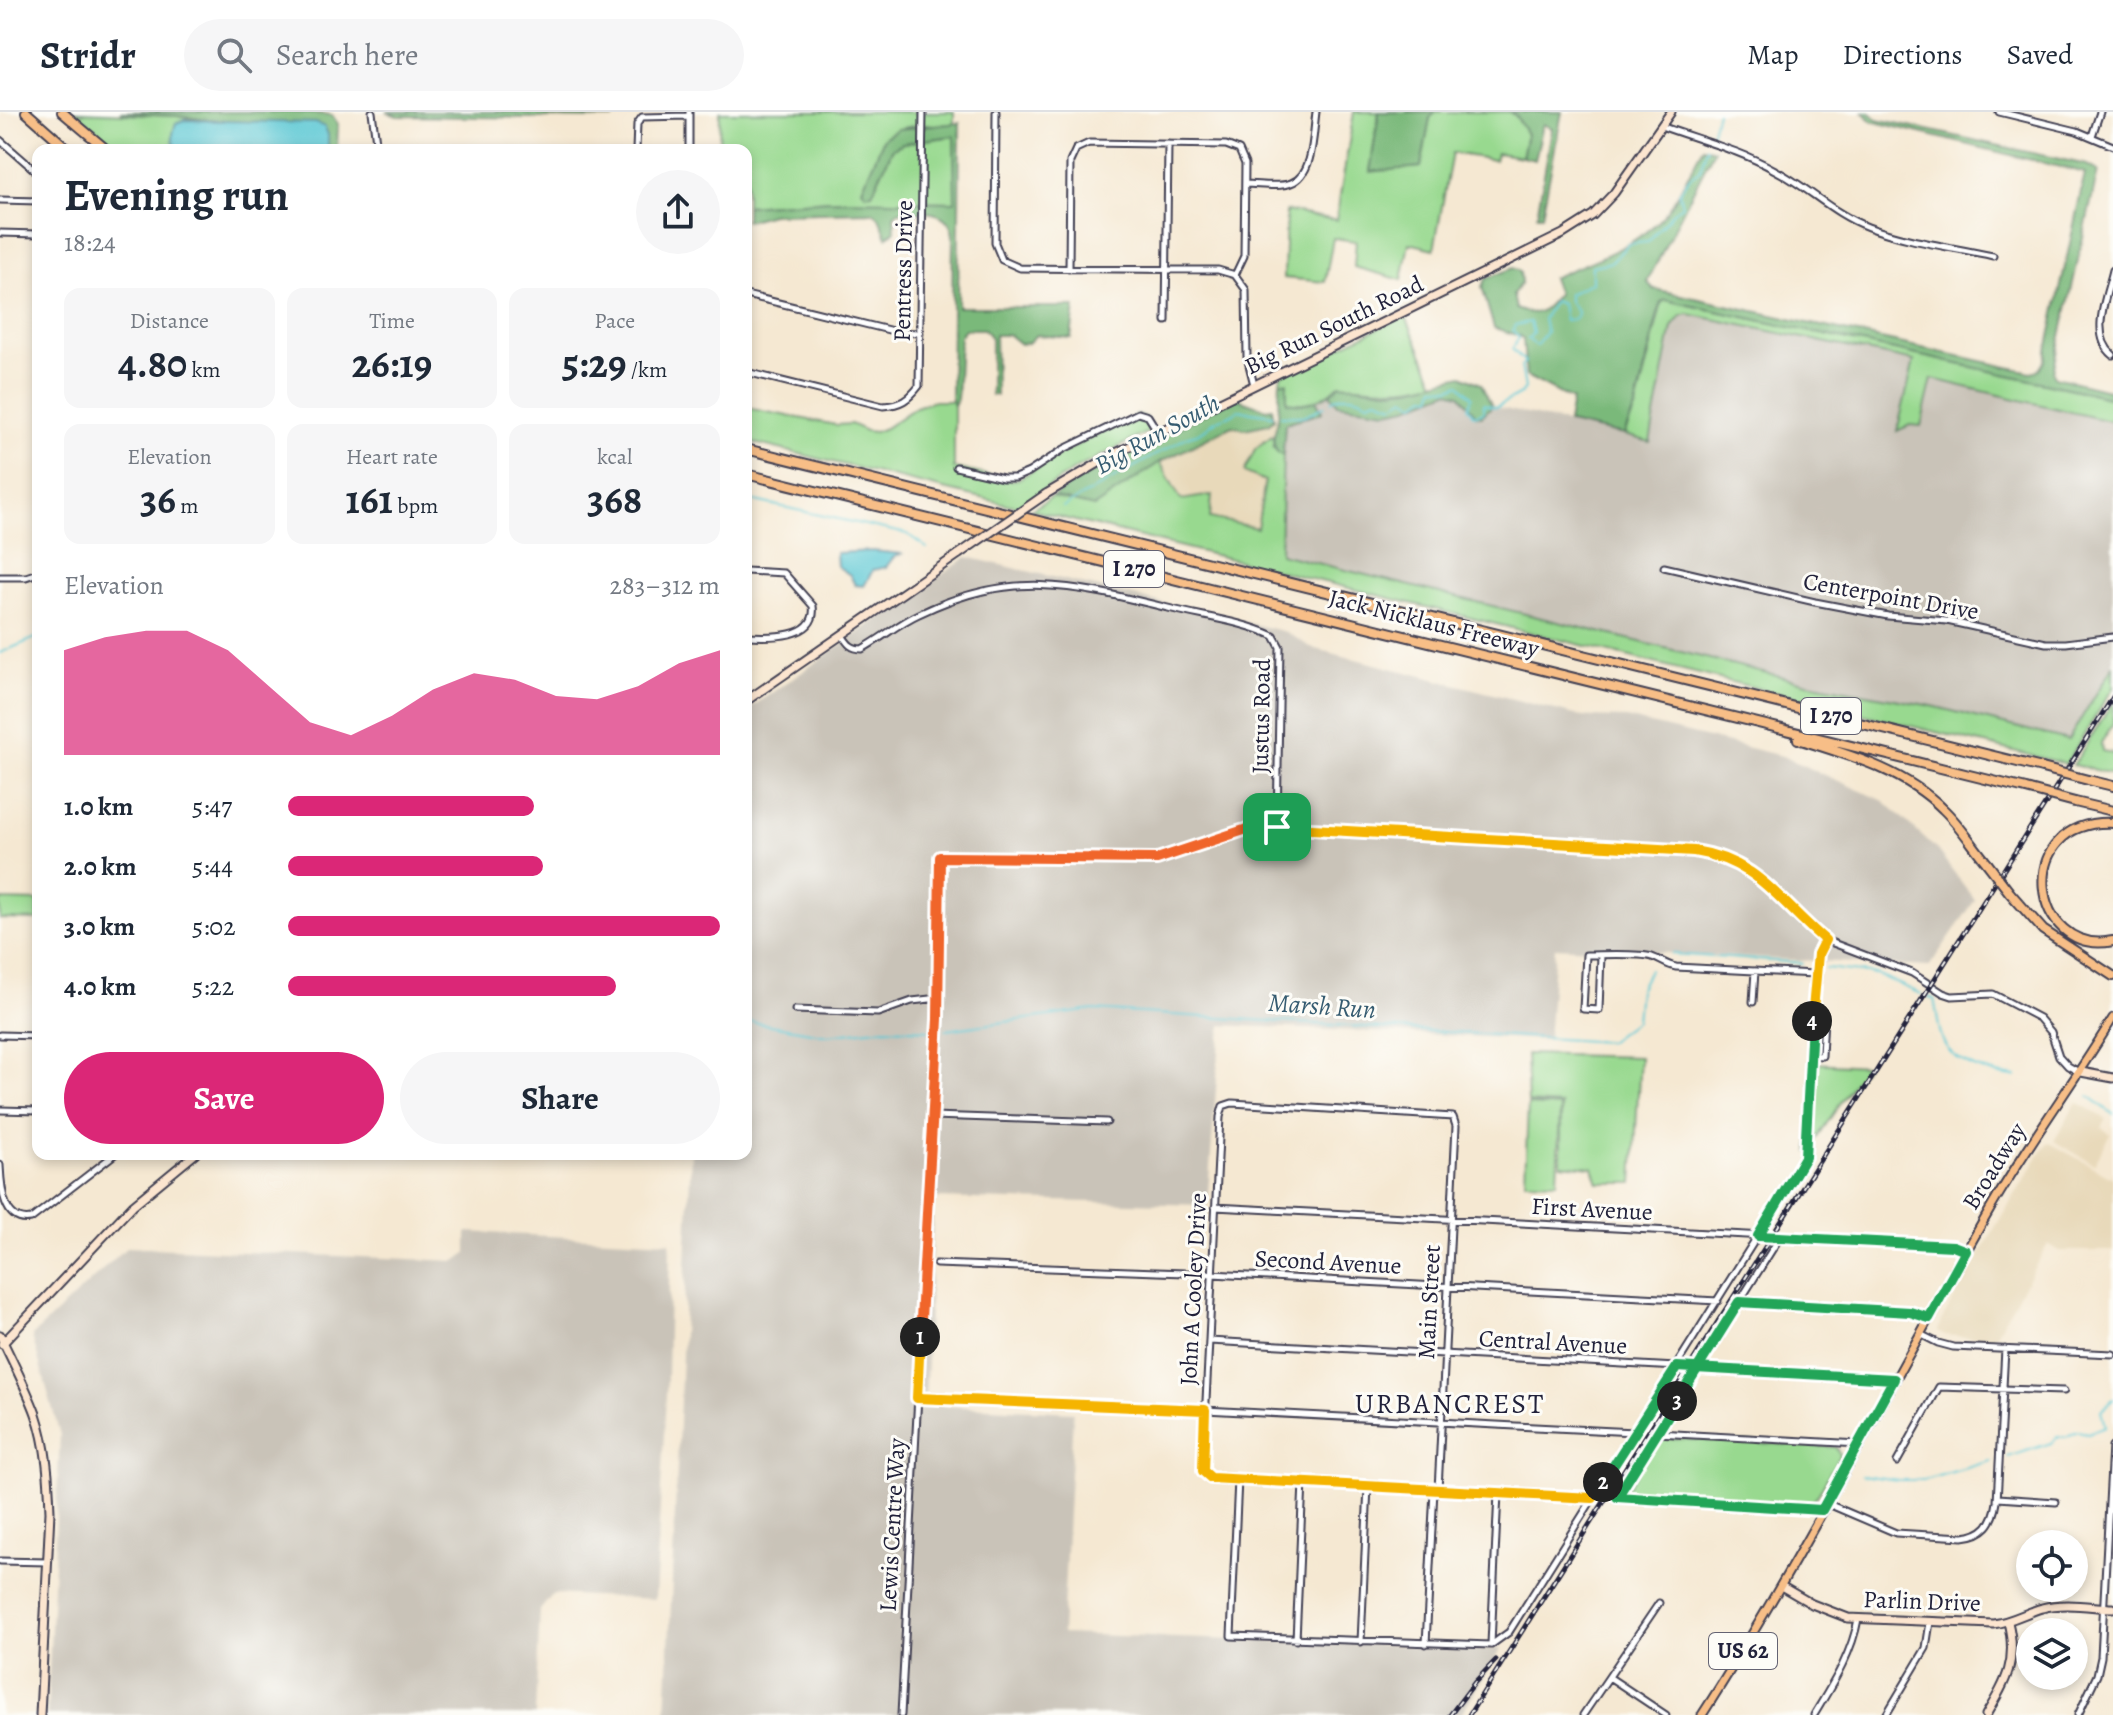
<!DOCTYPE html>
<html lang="en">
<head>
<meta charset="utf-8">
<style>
  body { margin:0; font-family:Alegreya,serif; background:#f6f6f7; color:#1f2937; height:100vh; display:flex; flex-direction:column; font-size:30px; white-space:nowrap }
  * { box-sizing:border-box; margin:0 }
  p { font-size:26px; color:#747a83 }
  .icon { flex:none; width:44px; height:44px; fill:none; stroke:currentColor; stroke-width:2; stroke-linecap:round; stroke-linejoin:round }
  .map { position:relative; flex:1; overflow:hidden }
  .panel { position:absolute; left:32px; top:32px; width:720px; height:1016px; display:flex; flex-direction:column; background:#fff; border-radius:16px; box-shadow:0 4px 12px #0003 }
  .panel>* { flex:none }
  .buttons { position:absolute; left:2016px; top:1418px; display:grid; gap:16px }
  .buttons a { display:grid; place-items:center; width:72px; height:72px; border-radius:50%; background:#fff; box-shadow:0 4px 12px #0003; font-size:40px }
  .pin { position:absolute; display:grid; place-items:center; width:68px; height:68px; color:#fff; margin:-34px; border-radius:16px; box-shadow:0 4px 12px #0006 }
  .km { position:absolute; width:40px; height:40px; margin:-20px; border-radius:50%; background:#222; color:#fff; font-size:22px; line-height:40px; text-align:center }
  .round { display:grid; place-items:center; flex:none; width:84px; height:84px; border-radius:42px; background:#f6f6f7 }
  .overview { display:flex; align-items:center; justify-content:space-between; height:136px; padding:0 32px }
  h1 { font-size:44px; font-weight:700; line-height:60px }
  .stats { display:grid; grid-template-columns:repeat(3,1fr); gap:12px; height:136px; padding:8px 32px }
  .stats div { display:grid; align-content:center; border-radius:16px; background:#f6f6f7; text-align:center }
  .stats b { font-size:40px; font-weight:700 }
  .stats small { font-size:22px; font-weight:400 }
  .stats p { font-size:22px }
  .chart { height:224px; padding:16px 32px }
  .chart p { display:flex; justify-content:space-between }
  .chart svg { width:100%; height:144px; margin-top:8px; fill:#db2777; opacity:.7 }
  .button { display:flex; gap:16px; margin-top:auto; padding:16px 32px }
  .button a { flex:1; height:92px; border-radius:48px; background:#db2777; color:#fff; font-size:32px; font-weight:700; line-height:92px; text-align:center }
  .button a+a { background:#f6f6f7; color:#1f2937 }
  ul { padding:0 32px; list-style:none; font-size:26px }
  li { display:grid; grid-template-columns:128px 96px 1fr; align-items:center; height:60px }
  li i { height:20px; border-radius:10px; background:#db2777 }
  header { display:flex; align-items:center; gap:48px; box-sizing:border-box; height:112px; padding:0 40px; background:#fff; border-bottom:2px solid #e0e1e3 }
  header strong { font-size:38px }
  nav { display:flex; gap:44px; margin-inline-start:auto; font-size:28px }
  .search { width:560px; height:72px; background:#f6f6f7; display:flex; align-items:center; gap:20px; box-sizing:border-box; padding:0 28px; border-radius:44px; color:#747a83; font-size:30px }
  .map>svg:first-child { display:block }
</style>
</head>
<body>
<header>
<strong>Stridr</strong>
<div class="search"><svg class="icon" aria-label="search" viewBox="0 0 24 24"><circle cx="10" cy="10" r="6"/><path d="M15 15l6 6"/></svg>Search here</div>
<nav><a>Map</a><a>Directions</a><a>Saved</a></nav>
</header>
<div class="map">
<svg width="2113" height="1603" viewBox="0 0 2113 1603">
  <rect width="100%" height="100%" fill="#fdfcf7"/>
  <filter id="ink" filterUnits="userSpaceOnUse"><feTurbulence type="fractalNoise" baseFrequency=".0125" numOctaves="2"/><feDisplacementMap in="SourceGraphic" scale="16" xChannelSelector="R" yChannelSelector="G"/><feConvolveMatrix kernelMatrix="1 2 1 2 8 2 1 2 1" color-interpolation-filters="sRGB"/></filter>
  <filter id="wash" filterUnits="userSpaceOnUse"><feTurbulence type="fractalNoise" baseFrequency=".006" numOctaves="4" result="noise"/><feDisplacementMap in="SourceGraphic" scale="32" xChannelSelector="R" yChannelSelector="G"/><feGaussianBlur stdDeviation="1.8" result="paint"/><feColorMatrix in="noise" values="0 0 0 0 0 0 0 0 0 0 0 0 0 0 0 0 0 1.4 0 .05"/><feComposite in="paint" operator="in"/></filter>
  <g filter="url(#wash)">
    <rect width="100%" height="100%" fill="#f5e8d2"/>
    <!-- built -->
    <path fill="#e8d9ba" d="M1274,307L1278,308L1273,323L1255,337L1244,361L1265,368L1257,416L1209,406L1212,384L1181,389L1160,350L1232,314L1245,317L1268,312Z
      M2077,990L2106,1007L2101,1016L2111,1022L2094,1052L2054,1029Z
      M2048,1030L2113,1066V1139H2059L2048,1132L1993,1227L1945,1223L1938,1219L1941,1209L2004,1100Z"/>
    <!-- industrial -->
    <path fill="#c9c3b8" d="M1688,202L1914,249L1898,319L1910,313L1921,314L1932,267L2113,310V554L2068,628L1932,594L1808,571L1280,442L1284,312L1294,307L1309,306L1322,300L1317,289L1330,282L1338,292L1408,295L1448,279L1460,282L1482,304L1492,294L1650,330L1672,215L1681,204Z
      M967,445L1286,520L1312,536L1583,605L1626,606L1782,644L1884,689L1937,738L1975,788L1929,855L1555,835L1548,928L1221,913L1207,1093L934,1086L925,1293L1073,1300L1062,1522L1502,1537L1460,1603H666L691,1042H746V599Z
      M467,1120L670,1130L667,1265L655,1487L553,1482L540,1498L535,1603H47L60,1323L32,1224L127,1135L456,1149L467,1141Z"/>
    <!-- green -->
    <path fill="#98d98f" stroke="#5d7e65" stroke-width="2" d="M75,0L177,4L204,9L184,8L174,33L178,38H120Z
      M720,0H954V12C933,14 899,10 884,26L862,77L872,81L893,36L903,31L954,24L955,90L830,88L746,94V38H719Z
      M1354,0H1379L1370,59L1421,55L1430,6L1435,0H1509L1516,4L1527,22L1522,45L1497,41L1495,48L1452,41L1434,137L1409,131L1402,168L1354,155L1356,129L1333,126L1325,170L1284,166L1286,99L1336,108Z
      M1666,188L2113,286V310L1932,267L1921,314L1910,313L1897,319L1914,249L1688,202L1681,204L1672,215L1650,330L1624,323L1636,296L1662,190Z
      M1405,203L1435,270C1402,279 1374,276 1340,272C1325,288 1308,294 1287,290V271L1280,270L1281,263Z
      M933,289H951L954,293V356L1011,368L1018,367L1077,333L1137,303L1146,305L1151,315L1148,320L1077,356L1018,395L746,329V296L836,313L851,312L866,319L875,320L885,316L916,295Z
      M1273,323V335L1279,342H1283L1280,442L1808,571L1932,594L2068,628L2113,554V576L2066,652L1031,398L1052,385L1094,395L1160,350L1181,388L1212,383L1210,406L1257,416L1265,369L1244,360L1255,337Z
      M2113,590V612L2101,631L2102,639L2113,641V662L2073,653Z
      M0,788L38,789V808L0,807Z
      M1526,942L1640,945L1633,1071H1598L1593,1055L1561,1052V993L1528,991Z
      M1814,951L1865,954L1809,1038Z
      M1528,993L1560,995L1557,1070L1525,1069Z
      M1665,1326L1835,1335L1840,1342L1817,1385L1809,1393L1626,1382L1624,1380L1654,1334Z"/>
    <!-- forest -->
    <path fill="#7ab97a" stroke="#4e6e5a" stroke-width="2" d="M121,0H293L332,3L338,12L337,38H328V23L177,4L123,2Z
      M387,0H594L614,7L397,4Z
      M1379,0H1435L1430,6L1421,55L1370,60Z
      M1509,0H1562L1542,103H1537L1552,17L1543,12L1535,48L1522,45L1527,22L1516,4Z
      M1863,0H1868L1878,7L2087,53L2098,59L2053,260L2055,265L2113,279V286L1666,188L1661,190L1635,296L1624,323L1568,311L1572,288L1526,264L1523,227L1520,224L1494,216L1482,175L1485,167L1513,156L1520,160L1521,170L1513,183L1516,197C1540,206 1543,199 1558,182L1552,166C1589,149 1635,136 1662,105C1678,88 1691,56 1703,35L1714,38L1647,170L1654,177L2031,260L2039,258L2045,248L2085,61L1871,9Z
      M960,11L958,195H1075L1071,226L1036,223L1028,231L1020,232L1009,223H995L996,283H991V226L984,217H965L960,224L957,287L954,293L951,289L953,123C949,95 920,100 898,100L894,104L895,119L887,125L879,105L874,100L772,102L746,109V94L830,88L955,90L954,24L903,31L893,36L872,81L866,82L862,77L884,26L898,17Z
      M1462,263L1481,272L1492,294L1482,304L1476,303L1460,282L1448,279L1408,295L1387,299L1338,292L1330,282L1340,272L1387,278L1411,276Z
      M1280,270H1287V290L1300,292L1317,289L1322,300C1310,306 1296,306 1285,312L1283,342H1279C1268,328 1277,319 1278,304C1279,293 1279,281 1280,270Z
      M1236,286L1266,297L1272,296L1274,307L1268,312L1245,317L1232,314L1160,350L1094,395L1052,385L1083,365Z"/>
    <!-- water -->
    <path fill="#5cc8d4" stroke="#3f7588" stroke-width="2" d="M184,8L316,11L325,15L328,23V38H178C171,29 172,21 176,11Z
      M873,439L901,442L893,446L886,455L873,458L864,474L855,473L850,463L837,454L836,441Z"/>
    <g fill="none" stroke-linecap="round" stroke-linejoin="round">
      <!-- stream -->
      <path stroke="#5cc8d4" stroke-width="2" d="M1710,27L1717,0
        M1331,289C1343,281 1356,283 1368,290L1377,287L1394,293L1405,286L1415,292L1425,284L1432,285L1435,275L1450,276L1460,272L1472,285L1468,296L1474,303L1484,300L1483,292L1496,295L1522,281L1525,276L1521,254L1525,250L1512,237L1519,226L1513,218L1515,213L1530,210L1533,221L1528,227L1536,234L1546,220L1543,207L1554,189L1562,192L1565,209L1576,207L1578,201L1569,189V182L1592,170V154L1612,150L1628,132L1648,130L1673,100L1682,94L1679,81L1689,66L1700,58L1707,35
        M1281,304H1305L1324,294
        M746,387L907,422L927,436
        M1063,395L1189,324C1206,321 1208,312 1219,307C1227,304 1231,304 1238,298L1272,303
        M0,541L38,525
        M1672,842L1802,851
        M1826,856L1876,862L1921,882
        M1928,885L1934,887C1937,900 1938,919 1944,931C1955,953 1993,963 2016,965
        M746,909L828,923L885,916L929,918
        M946,918L1093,898L1608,930L1636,909L1639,878L1649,858
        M2089,984L2113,1002
        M2008,1345L2051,1331L2057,1325H2066L2077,1319L2088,1321L2105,1314L2101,1299L2113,1287
        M1862,1363L1898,1368H1924L1991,1349"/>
    </g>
  </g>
  <g filter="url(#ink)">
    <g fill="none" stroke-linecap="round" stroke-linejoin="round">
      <defs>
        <path id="street" d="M372,0L377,38
          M996,0L995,131L1002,148L1020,156L1218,158L1235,163L1246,178L1247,245L1254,273
          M1999,0L2077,19L2113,34
          M1661,14C1699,28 1740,38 1775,58C1808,75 1833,102 1868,115C1908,130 1952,135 1993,144
          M2092,24L2100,0
          M0,28L38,61
          M636,38L637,12L642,5L689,4
          M689,38V0
          M1245,72C1259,72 1278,76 1291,71C1314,63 1313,21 1316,0
          M0,88L38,89
          M0,121L38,122
          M1069,157L1070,50L1076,37L1089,31L1226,33L1239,38L1245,52L1244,144L1235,163
          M2113,158C2107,184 2089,223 2113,243
          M746,183L897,220L920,221
          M1166,209L1168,32
          M746,260L883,294C901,293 908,288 919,274L923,0
          M956,355L1003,366H1015L1029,360L1064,337L1138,301L1148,304L1158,320
          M1664,455L1815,490L1888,504L1947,509L2046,531H2066L2113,525
          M746,459L784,461L813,494C818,528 767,525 746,524
          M0,465H26L38,461
          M842,523C848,532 851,537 862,537C882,526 899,511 919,502C1012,457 1073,473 1168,496C1203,505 1242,509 1274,524L1280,535L1277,715
          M1601,843L1599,898L1583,897L1586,843C1602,843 1639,841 1652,845C1661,848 1666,853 1676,855L1815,862
          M1753,890L1755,859
          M795,898L878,901L912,889L939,886
          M0,923L38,924
          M1810,943L1822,944L1824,905L1813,904
          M0,998L38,999
          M933,1004L1107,1010
          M0,1053C1,1072 2,1112 31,1107L115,1042
          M1215,1095L1955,1134L1966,1139
          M1780,1125L1617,1385L1822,1398
          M936,1152L1212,1162L1718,1189
          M1739,1190L1910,1200L1929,1206
          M1920,1222L1938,1231L1953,1235L2113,1242
          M1209,1229L1894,1267
          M917,1286L1205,1298L1634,1320
          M1657,1321L1859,1332
          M1897,1350L1939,1275L2064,1279
          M1238,1367L1231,1524L1491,1533
          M1438,1378L1456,1014L1453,1005L1232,991L1223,994L1220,1005L1203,1350L1205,1363C1223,1372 1280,1369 1303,1370C1400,1377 1497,1381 1593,1386
          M1998,1386L2056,1390
          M1826,1391L1896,1421L1963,1425C1985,1423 1994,1411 1997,1390L2005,1237
          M0,1449L48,1450
          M1296,1528L1303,1370
          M1361,1530L1368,1374
          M1426,1532L1434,1378
          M1491,1532L1498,1381
          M1491,1533L1509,1520L1802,1053L1805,1045L1815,862L1818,842L1825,828
          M1609,1565L1666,1603
          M901,1603L938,907L940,745L1157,747L1262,714L1700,740L1731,749L1757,763L1825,828L1912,861L1943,881L1952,884L1993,882L2039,906L2051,920L2059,944L2068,954L2079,960
          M1583,1603L1659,1491
          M1814,1603C1832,1573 1852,1542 1858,1507
          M1886,1603L1926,1536L1930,1510
          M2078,1603L2097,1563L2101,1545L2112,1334"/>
        <path id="secondary" d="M1046,382L1114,342L1563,122L1593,103L1614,81L1671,0
          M746,589L959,442
          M2081,960L2113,966
          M0,1223C12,1249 26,1275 36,1302C47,1334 49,1368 50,1400L40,1603
          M2,1232L133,1093L195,1042
          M1781,1474L1812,1492L1848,1506L1993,1512C2011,1510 2025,1501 2042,1496C2065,1490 2090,1495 2113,1496
          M1986,1603C2006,1569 2018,1550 2008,1510"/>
        <path id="primary" d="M1702,1603C1806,1441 1892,1268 1988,1101C2026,1034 2073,972 2113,906"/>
        <path id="highway" d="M26,0L69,38
          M62,0L107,38
          M746,337L2042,656
          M746,362L2026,677
          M1798,627C1849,643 1904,658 1943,697C1960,713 1972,733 1987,751
          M2088,668L2113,674
          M2075,690L2113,699
          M2113,711C2011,706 2030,846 2113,829
          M2010,781L2043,818L2113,864"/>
      </defs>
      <!-- street casing -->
      <use href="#street" stroke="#424052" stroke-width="9"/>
      <!-- secondary casing -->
      <use href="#secondary" stroke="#424052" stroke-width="11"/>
      <!-- primary casing -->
      <use href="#primary" stroke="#424052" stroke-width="11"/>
      <!-- highway casing -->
      <use href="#highway" stroke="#424052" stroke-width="12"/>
      <!-- street -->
      <use href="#street" stroke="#fff" stroke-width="5"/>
      <!-- secondary -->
      <use href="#secondary" stroke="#fce5cf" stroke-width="7"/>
      <!-- primary -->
      <use href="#primary" stroke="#f7be87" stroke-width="7"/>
      <!-- highway -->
      <use href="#highway" stroke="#f7be87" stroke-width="8"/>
      <defs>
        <path id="rail" d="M1450,1603L1475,1570L1496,1548
          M1469,1603L2113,585"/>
      </defs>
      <!-- rail casing -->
      <use href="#rail" stroke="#22223b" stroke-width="5"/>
      <!-- rail -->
      <use href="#rail" stroke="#fdfcf7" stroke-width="2" stroke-dasharray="6" stroke-linecap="butt"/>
      <defs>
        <path id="secondary-bridge" d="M959,442L1046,382"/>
        <path id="highway-bridge" d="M2042,656L2088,668
          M2026,677L2075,690
          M1987,751L2010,781"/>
      </defs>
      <!-- secondary-bridge casing -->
      <use href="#secondary-bridge" stroke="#424052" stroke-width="11" stroke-linecap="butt"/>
      <!-- highway-bridge casing -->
      <use href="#highway-bridge" stroke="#424052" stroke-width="12" stroke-linecap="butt"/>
      <!-- secondary-bridge -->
      <use href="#secondary-bridge" stroke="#fce5cf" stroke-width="7"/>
      <!-- highway-bridge -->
      <use href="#highway-bridge" stroke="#f7be87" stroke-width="8"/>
    </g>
  </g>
  <g fill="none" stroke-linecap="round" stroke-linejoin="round" filter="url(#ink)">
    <defs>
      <path id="split-1" d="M920,1225L938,907L940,745L1157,747L1250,716L1277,715"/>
      <path id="split-2" d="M920,1225L917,1286L1205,1298L1203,1359L1211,1366L1593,1386L1603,1370"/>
      <path id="split-3" d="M1603,1370L1677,1255L1894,1267L1822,1398L1617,1385L1677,1289"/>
      <path id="split-4" d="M1677,1289L1739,1190L1910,1200L1929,1206L1966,1139L1953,1134L1758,1124L1805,1045L1812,909"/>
      <path id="split-5" d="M1277,715L1694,739C1759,749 1779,790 1825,828L1818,842L1812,909"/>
    </defs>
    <!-- split-1 casing -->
    <use href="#split-1" stroke="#fff" stroke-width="16"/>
    <!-- split-2 casing -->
    <use href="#split-2" stroke="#fff" stroke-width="16"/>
    <!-- split-3 casing -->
    <use href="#split-3" stroke="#fff" stroke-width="16"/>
    <!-- split-4 casing -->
    <use href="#split-4" stroke="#fff" stroke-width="16"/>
    <!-- split-5 casing -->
    <use href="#split-5" stroke="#fff" stroke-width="16"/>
    <!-- split-1 -->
    <use href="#split-1" stroke="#f0652b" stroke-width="10"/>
    <!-- split-2 -->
    <use href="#split-2" stroke="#f5b400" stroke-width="10"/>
    <!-- split-3 -->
    <use href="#split-3" stroke="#22a559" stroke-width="10"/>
    <!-- split-4 -->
    <use href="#split-4" stroke="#22a559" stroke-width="10"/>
    <!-- split-5 -->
    <use href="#split-5" stroke="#f5b400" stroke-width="10"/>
  </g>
  <g text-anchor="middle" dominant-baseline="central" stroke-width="6" stroke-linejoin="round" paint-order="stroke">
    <!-- shield labels -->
    <g fill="#fdfcf7" stroke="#646373" stroke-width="2">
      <rect x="1104" y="439" width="60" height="36" rx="6"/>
      <rect x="1801" y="586" width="60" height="36" rx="6"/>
      <rect x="1709" y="1521" width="68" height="36" rx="6"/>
    </g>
    <g font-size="22" font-weight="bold" fill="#22223b">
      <text x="1134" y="457">I 270</text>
      <text x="1831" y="604">I 270</text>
      <text x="1743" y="1539">US 62</text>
    </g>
    <!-- street labels -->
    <g font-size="24" fill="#22223b" stroke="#fdfcf7">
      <text transform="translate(903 159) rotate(-89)">Pentress Drive</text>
      <text transform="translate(1334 213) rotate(-26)">Big Run South Road</text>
      <text transform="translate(1891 484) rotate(10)">Centerpoint Drive</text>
      <text transform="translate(1434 511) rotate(14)">Jack Nicklaus Freeway</text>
      <text transform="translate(1261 604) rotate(-89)">Justus Road</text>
      <text transform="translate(1994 1054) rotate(-58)">Broadway</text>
      <text transform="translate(1592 1097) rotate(3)">First Avenue</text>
      <text transform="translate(1328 1150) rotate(3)">Second Avenue</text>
      <text transform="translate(1193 1177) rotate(-87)">John A Cooley Drive</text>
      <text transform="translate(1429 1190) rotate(-87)">Main Street</text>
      <text transform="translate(1553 1230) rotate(3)">Central Avenue</text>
      <text transform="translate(892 1413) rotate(-87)">Lewis Centre Way</text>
      <text transform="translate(1922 1489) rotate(2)">Parlin Drive</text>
    </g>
    <!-- water labels -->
    <g font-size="26" font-style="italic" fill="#365c71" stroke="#fdfcf7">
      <text transform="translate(1157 322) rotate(-29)">Big Run South</text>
      <text transform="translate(1322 894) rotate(4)">Marsh Run</text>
    </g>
    <!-- quarter labels -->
    <g font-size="28" letter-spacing="2" fill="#22223b" stroke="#fdfcf7">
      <text x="1450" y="1292">URBANCREST</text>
    </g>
  </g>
</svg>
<div class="buttons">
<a><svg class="icon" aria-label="locate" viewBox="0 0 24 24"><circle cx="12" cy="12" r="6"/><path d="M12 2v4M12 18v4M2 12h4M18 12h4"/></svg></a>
<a><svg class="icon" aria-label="layers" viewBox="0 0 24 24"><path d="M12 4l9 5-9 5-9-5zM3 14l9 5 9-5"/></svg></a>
</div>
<div class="pin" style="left:1277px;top:715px;background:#1e9e55"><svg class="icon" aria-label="arrive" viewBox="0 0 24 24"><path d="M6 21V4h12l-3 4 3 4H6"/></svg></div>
<b class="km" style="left:920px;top:1225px">1</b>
<b class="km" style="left:1603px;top:1370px">2</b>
<b class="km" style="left:1677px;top:1289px">3</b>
<b class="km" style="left:1812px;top:909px">4</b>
<section class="panel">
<div class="overview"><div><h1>Evening run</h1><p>18:24</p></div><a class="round"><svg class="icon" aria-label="share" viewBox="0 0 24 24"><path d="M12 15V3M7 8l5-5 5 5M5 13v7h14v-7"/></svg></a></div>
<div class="stats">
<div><p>Distance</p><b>4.80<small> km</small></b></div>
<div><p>Time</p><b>26:19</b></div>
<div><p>Pace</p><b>5:29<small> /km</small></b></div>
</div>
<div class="stats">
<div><p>Elevation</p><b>36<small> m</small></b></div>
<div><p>Heart rate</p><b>161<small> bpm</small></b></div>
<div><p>kcal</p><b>368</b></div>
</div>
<div class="chart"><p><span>Elevation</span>283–312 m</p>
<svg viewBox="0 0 160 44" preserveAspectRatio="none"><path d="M0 44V12L10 8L20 6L30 6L40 12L50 23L60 34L70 38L80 32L90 24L100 19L110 21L120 26L130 27L140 23L150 16L160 12V44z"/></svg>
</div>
<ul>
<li><b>1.0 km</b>5:47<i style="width:57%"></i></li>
<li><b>2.0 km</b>5:44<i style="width:59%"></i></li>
<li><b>3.0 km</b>5:02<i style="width:100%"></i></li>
<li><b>4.0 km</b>5:22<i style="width:76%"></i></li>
</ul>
<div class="button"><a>Save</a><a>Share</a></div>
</section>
</div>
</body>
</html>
